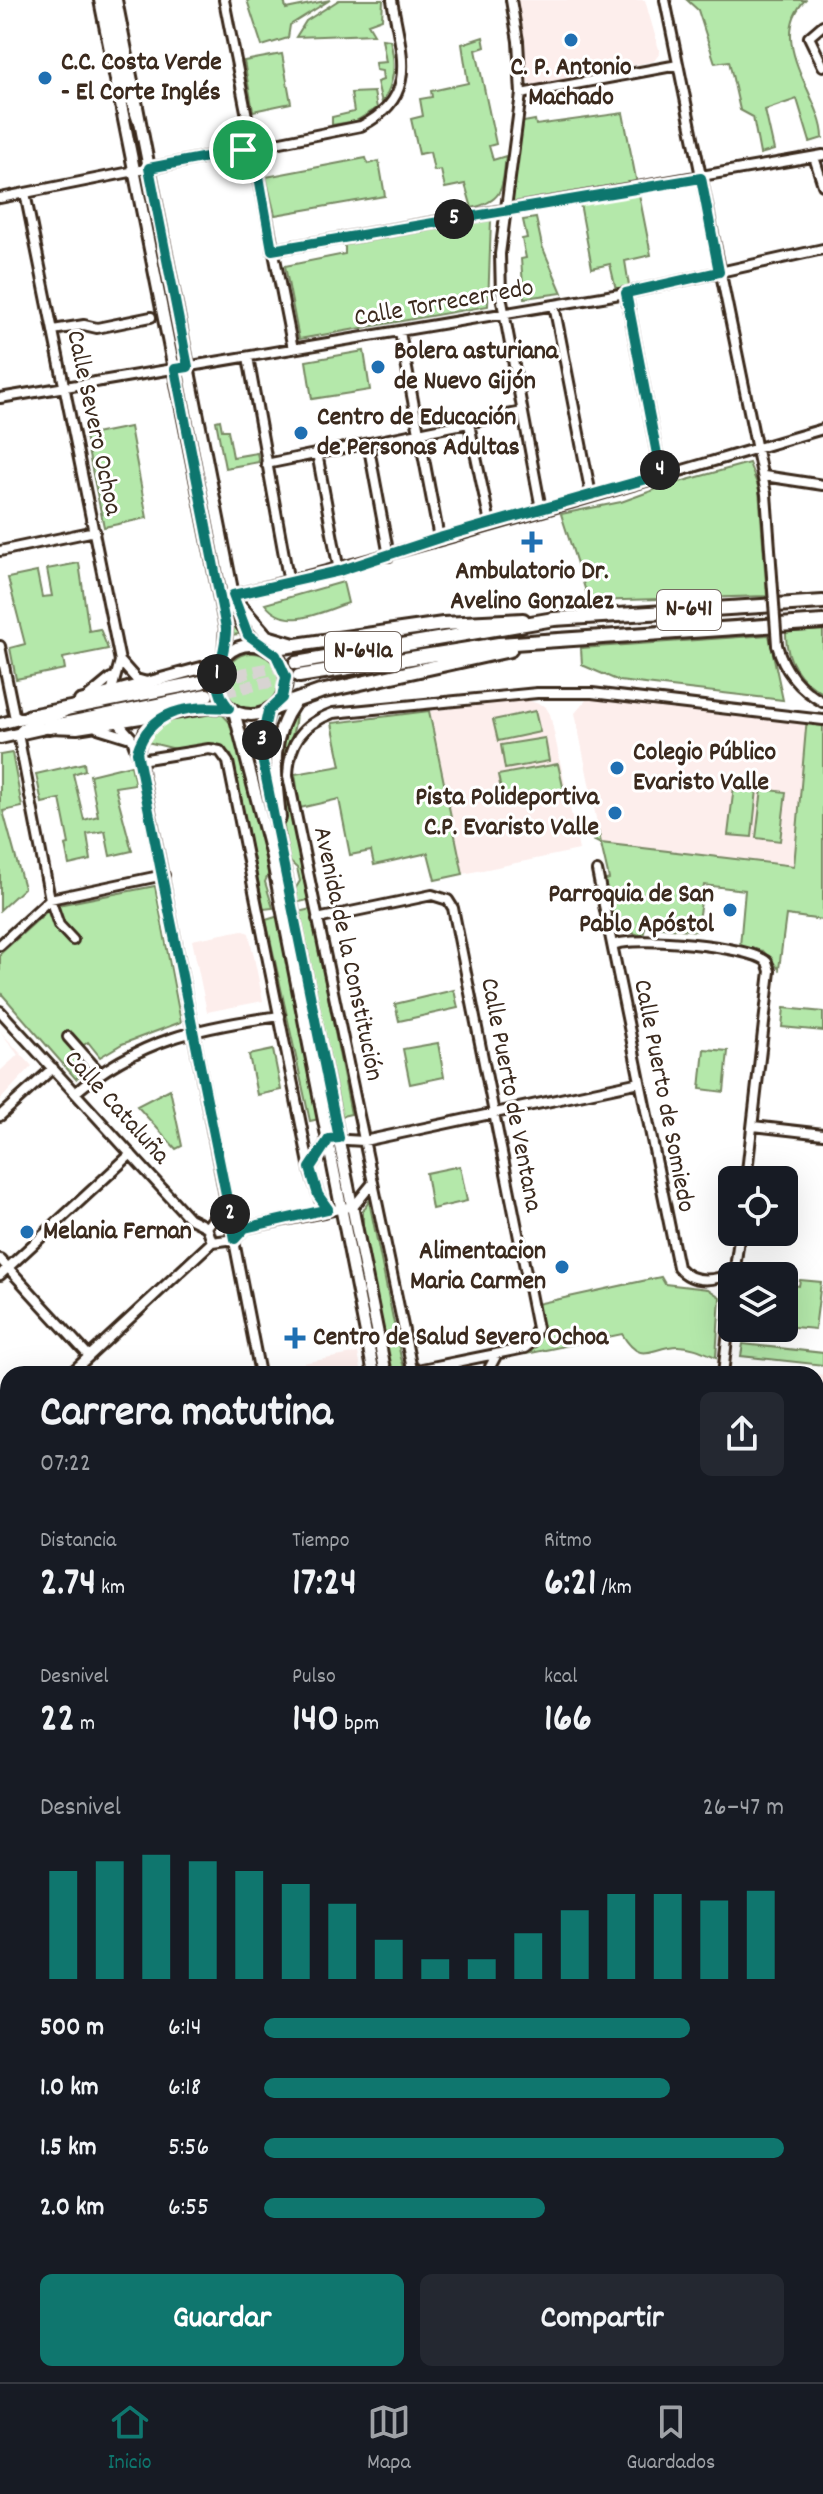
<!DOCTYPE html>
<html lang="es">
<head>
<meta charset="utf-8">
<style>
  body { margin:0; font-family:Dekko,sans-serif; background:#242831; color:#f1f3f6; height:100vh; display:flex; flex-direction:column; font-size:30px; white-space:nowrap }
  * { box-sizing:border-box; margin:0 }
  p { font-size:26px; color:#9ea1a6 }
  .icon { flex:none; width:44px; height:44px; fill:none; stroke:currentColor; stroke-width:2; stroke-linecap:round; stroke-linejoin:round }
  .map { position:relative; flex:1; overflow:hidden }
  .panel { position:absolute; left:0px; top:1366px; width:824px; height:1016px; display:flex; flex-direction:column; background:#171b24; border-radius:24px 24px 0 0; box-shadow:0 8px 32px #0002 }
  .panel>* { flex:none }
  .fabs { position:absolute; left:718px; top:1166px; display:grid; gap:16px }
  .fabs a { display:grid; place-items:center; width:80px; height:80px; border-radius:12px; background:#171b24; box-shadow:0 8px 32px #0002; font-size:40px }
  .pin { position:absolute; display:grid; place-items:center; width:68px; height:68px; color:#fff; margin:-34px; border:4px solid #fff; border-radius:50%; box-shadow:0 2px 8px #0007 }
  .km { position:absolute; width:40px; height:40px; margin:-20px; border-radius:50%; background:#222; color:#fff; font-size:22px; line-height:40px; text-align:center }
  .round { display:grid; place-items:center; flex:none; width:84px; height:84px; border-radius:12px; background:#242831 }
  .headline { display:flex; align-items:center; justify-content:space-between; height:136px; padding:0 40px }
  h1 { font-size:44px; font-weight:800; line-height:60px }
  .figures { display:grid; grid-template-columns:repeat(3,1fr); gap:12px; height:136px; padding:8px 40px }
  .figures div { display:grid; align-content:center }
  .figures b { font-size:40px; font-weight:800 }
  .figures small { font-size:22px; font-weight:400 }
  .figures p { font-size:22px }
  .chart { height:224px; padding:16px 40px }
  .chart p { display:flex; justify-content:space-between }
  .chart svg { width:100%; height:144px; margin-top:8px; stroke:#0f766e; stroke-width:6 }
  .cta { display:flex; gap:16px; margin-top:auto; padding:16px 40px }
  .cta a { flex:1; height:92px; border-radius:12px; background:#0f766e; color:#fff; font-size:32px; font-weight:800; line-height:92px; text-align:center }
  .cta a+a { background:#242831; color:#f1f3f6 }
  ul { padding:0 40px; list-style:none; font-size:26px }
  li { display:grid; grid-template-columns:128px 96px 1fr; align-items:center; height:60px }
  li i { height:20px; border-radius:10px; background:#0f766e }
  .menu { display:flex; justify-content:space-around; align-items:center; height:112px; border-top:2px solid #363941; background:#171b24; font-size:22px; color:#9ea1a6 }
  .menu a { display:grid; justify-items:center; gap:4px }
  .menu .on { color:#0f766e }
  .map>svg:first-child { display:block }
</style>
</head>
<body>
<div class="map">
<svg width="823" height="2382" viewBox="0 0 823 2382">
  <rect width="100%" height="100%" fill="#fff"/>
  <filter id="ink" filterUnits="userSpaceOnUse"><feTurbulence type="fractalNoise" baseFrequency=".0125" numOctaves="2"/><feDisplacementMap in="SourceGraphic" scale="16" xChannelSelector="R" yChannelSelector="G"/><feConvolveMatrix kernelMatrix="1 2 1 2 8 2 1 2 1" color-interpolation-filters="sRGB"/></filter>
  <g filter="url(#ink)">
    <!-- built -->
    <path fill="#fdeeec" d="M517,0H645L660,53L654,61L532,86L526,80Z
      M524,699L545,706L550,714L579,850L463,874L430,711Z
      M587,699L807,724L794,866L601,843L575,713Z
      M242,930L249,933L263,1001L207,1012L192,940Z
      M0,1031L32,1066L0,1100V1071L18,1055Z
      M358,1353L362,1374H271L270,1369Z
      M816,1374L823,1375V1517H816Z"/>
    <!-- green -->
    <path fill="#b4e8aa" stroke="#788964" stroke-width="2" d="M247,0H284L286,9L330,0L290,25L288,38L262,46Z
      M339,0H383L382,19L368,24L374,34L296,37L306,21Z
      M687,0H805C765,42 823,98 823,138L810,142L797,99L765,110L774,150L760,154L753,117L740,110L729,61L715,63L698,10Z
      M483,37L485,47L476,50L496,144L489,146L493,160L506,156C502,187 505,200 472,208L465,184L445,188L441,170L434,171L430,152L419,154L411,119L423,116L420,99L432,97L431,91L468,83L462,44Z
      M382,39L390,40C396,64 395,82 382,103L377,82L383,80L382,71L376,70L375,63L386,62Z
      M282,54L291,103L253,111L244,61Z
      M374,92L377,108L356,121L332,125V117L354,112L351,93Z
      M623,113L651,255L625,261L630,292L617,294L610,264L592,268L579,198L505,210L518,123L535,120L536,125Z
      M366,158L368,164L379,161L385,196L275,215L266,177Z
      M147,185L181,355L179,356L142,187Z
      M536,218L542,246L562,293L524,298L521,259L526,258L522,239L527,238L523,220Z
      M491,220L488,306L299,339L285,266L345,254V245Z
      M364,351L370,390L312,399L306,361Z
      M189,392L234,623L240,634L231,635L183,393Z
      M220,420L222,430H228L233,457L257,453L259,462L225,468L216,421Z
      M130,427L147,518L104,527L85,436Z
      M749,463L759,489L767,596L589,601L561,514L621,502L665,486Z
      M79,563L89,631L100,629L108,649L63,658L65,669L16,679L10,648L25,644L8,578L37,572L42,597L52,596L47,569Z
      M343,582L348,603C320,612 286,632 265,604Z
      M823,630V693C799,681 785,658 786,632Z
      M769,635L783,700L619,681L582,665L581,648Z
      M224 681a28 28 0 1 1 56 0a28 28 0 1 1-56 0Z
      M295,711C299,721 284,758 284,777L308,900L295,903L294,891L300,881L297,868L288,860L282,810L280,742Z
      M429,711L463,874L435,880L428,853L374,865L371,851L350,855L339,799L300,808L295,774L341,766L332,723Z
      M535,711L540,732L498,741L493,720Z
      M199,712L221,713L235,728L269,872L265,882L273,908L264,909L231,754L214,743L180,750L147,742C153,718 178,717 199,712Z
      M807,717L823,720V920L786,915L779,969L763,951L740,946L745,890L704,885L696,931L646,925L643,936L615,928L604,881L609,879L601,844L593,840L592,827L597,825L601,843L794,866Z
      M545,738L549,761L505,769L501,745Z
      M12,753L22,807L3,811L24,888L0,910V755Z
      M84,763L85,770L73,774L84,820L98,816L90,775L131,765L135,784L115,787L132,851L110,856L105,831L87,834L91,860L69,865L65,845L69,844L60,799L42,803L36,774Z
      M558,764L564,791L504,804L498,775Z
      M734,786L757,789L752,837L728,835Z
      M762,789L786,792L780,841L756,838Z
      M155,886L181,1022L122,1044L100,1057L88,1042L81,1047L66,1040L88,1066L76,1079L0,992V954L53,906Z
      M311,909L351,1114L342,1116L298,912Z
      M279,916L319,1119L310,1121L266,920Z
      M454,990L458,1008L399,1021L395,1004Z
      M784,1008L823,1012V1031L782,1027Z
      M438,1043L444,1077L410,1084L403,1049Z
      M704,1049L728,1051L724,1092L700,1089Z
      M273,1050L281,1090L257,1095L249,1055Z
      M170,1089L182,1146L176,1149L137,1106Z
      M460,1166L467,1201L432,1209L426,1173Z
      M369,1201L401,1358L406,1373L392,1372L363,1230V1211Z
      M661,1277L665,1284L708,1289L720,1297L716,1357C704,1352 692,1346 678,1346C651,1346 642,1367 622,1334L526,1354L525,1348L537,1335L532,1305Z
      M800,1280L821,1282L815,1329L784,1326V1284L799,1286Z
      M743,1344L823,1353V1365L741,1356Z"/>
    <g fill="none" stroke-linecap="round" stroke-linejoin="round">
      <!-- highway-tunnel -->
      <path stroke="#d8d4d2" stroke-width="12" stroke-dasharray="12 6" stroke-linecap="butt" d="M202,682L296,663
        M207,695L299,676"/>
      <defs>
        <path id="minor" d="M108,0L123,77L137,120
          M224,0L293,349
          M511,0L518,41L521,94L500,254L501,296L541,509
          M665,0L766,494
          M823,25L809,37L823,66
          M521,94L678,65
          M814,157L823,185
          M25,193L120,661L110,697
          M0,198L361,126C420,97 401,53 392,0
          M272,250L823,155
          M626,293L661,475
          M554,305L591,495
          M53,330L84,325L97,328L151,317
          M400,332L439,538
          M248,357L289,583
          M0,398L626,293L823,249
          M469,424L490,523
          M368,443L389,556
          M317,453L339,571
          M266,464L522,412
          M764,476L823,485
          M0,551L95,531
          M233,595C431,546 627,486 823,429
          M777,645C784,671 799,689 823,702
          M0,646L14,714L18,719
          M120,661L136,679L147,682
          M88,697L111,678
          M67,711C52,721 27,718 18,734L50,899L59,925L73,940
          M114,718L131,737L140,760L260,1374
          M98,728L127,737
          M138,751L144,732L164,716
          M140,760L209,749L220,751L228,762L311,1174L322,1205L328,1209
          M597,871L678,1267C693,1285 717,1281 735,1271
          M317,919L432,895L448,900L453,908L537,1328L532,1342L525,1348L412,1371
          M0,945L50,899L164,875
          M613,945C634,935 751,946 767,962L770,971L746,1180
          M0,1011L189,1218L207,1227
          M68,1037L99,1072
          M75,1093C137,1040 200,1027 280,1016
          M0,1116L53,1068
          M753,1126L823,1134
          M310,1168L329,1139L364,1141L640,1082
          M207,1227L212,1242L235,1239
          M207,1227L213,1219L230,1215
          M235,1239L245,1228L354,1206L372,1184
          M0,1259L89,1356
          M0,1275L131,1154
          M734,1275L740,1232
          M449,1364L466,1374
          M70,1374L212,1242
          M413,1374L288,776C289,743 301,725 333,713L537,693H592L823,720
          M491,1374L490,1367L497,1354
          M723,1374L732,1297
          M0,1437L8,1430
          M0,1447L8,1456
          M0,1608L8,1617
          M0,1643L8,1636
          M816,1654L823,1656
          M0,1756L8,1765
          M0,1834L8,1843
          M0,1864L8,1856
          M816,1948L823,1945
          M0,1993L8,2001
          M816,2028L823,2024
          M0,2042L8,2028
          M816,2107L823,2103
          M0,2131L8,2117
          M816,2184L823,2181
          M0,2185L8,2187
          M0,2253L8,2255
          M816,2253L823,2268
          M0,2315L8,2318
          M171,2374L193,2382
          M363,2374L387,2382
          M485,2374L504,2382
          M567,2374L574,2382
          M15,2382L18,2374
          M132,2382L146,2374
          M402,2382L405,2374
          M459,2382L462,2374
          M713,2382L715,2374"/>
        <path id="major" d="M100,0L226,628L224,657
          M116,0L233,595L242,625L257,645
          M241,606L267,636L294,644
          M216 680a35 35 0 1 1 70 0a35 35 0 1 1-70 0Z
          M80,701L220,663
          M234,711L272,857L374,1374
          M268,711L260,748L266,780L386,1374
          M0,724L38,714
          M0,738L49,727L77,728L211,707L229,708
          M280,818C276,776 268,740 294,704
          M816,1589H823
          M816,1609H823
          M816,2328L823,2326
          M816,2371L823,2377
          M586,2374L588,2382
          M795,2374L804,2382
          M230,2382L232,2374
          M626,2382L646,2374
          M657,2382L678,2374"/>
        <path id="highway" d="M268,649L443,624L523,620
          M296,663L554,619L823,602
          M299,676L499,644L823,622
          M269,710L320,692L510,650
          M30,716L202,682
          M49,727L207,695"/>
      </defs>
      <!-- minor casing -->
      <use href="#minor" stroke="#3b2a1e" stroke-width="14"/>
      <!-- major casing -->
      <use href="#major" stroke="#3b2a1e" stroke-width="16"/>
      <!-- highway casing -->
      <use href="#highway" stroke="#3b2a1e" stroke-width="18"/>
      <!-- minor -->
      <use href="#minor" stroke="#fff" stroke-width="8"/>
      <!-- major -->
      <use href="#major" stroke="#fff" stroke-width="10"/>
      <!-- highway -->
      <use href="#highway" stroke="#fff" stroke-width="12"/>
      <defs>
        <path id="minor-bridge" d="M766,494L777,645"/>
      </defs>
      <!-- minor-bridge casing -->
      <use href="#minor-bridge" stroke="#3b2a1e" stroke-width="14" stroke-linecap="butt"/>
      <!-- minor-bridge -->
      <use href="#minor-bridge" stroke="#fff" stroke-width="8"/>
    </g>
  </g>
  <g fill="none" stroke-linecap="round" stroke-linejoin="round" filter="url(#ink)">
    <defs>
      <path id="route" d="M254,148L272,250L701,178L719,272L626,293L661,475L439,538L339,571L233,595L248,635L276,655L286,677L282,698L268,711L260,748L339,1138L329,1139L310,1168L318,1195L328,1209L245,1228L235,1239L137,752C150,709 189,705 229,708C206,682 227,658 226,628L175,369L188,367L149,168Z"/>
    </defs>
    <!-- route casing -->
    <use href="#route" stroke="#fff" stroke-width="16"/>
    <!-- route -->
    <use href="#route" stroke="#0f766e" stroke-width="10"/>
  </g>
  <!-- markers -->
  <g fill="#1f6fb2" stroke="#fff" stroke-width="3">
    <circle cx="571" cy="40" r="8"/>
    <circle cx="45" cy="78" r="8"/>
    <circle cx="378" cy="367" r="8"/>
    <circle cx="301" cy="433" r="8"/>
    <path d="M528 530h8v8h8v8h-8v8h-8v-8h-8v-8h8z"/>
    <circle cx="617" cy="768" r="8"/>
    <circle cx="615" cy="813" r="8"/>
    <circle cx="730" cy="910" r="8"/>
    <circle cx="27" cy="1232" r="8"/>
    <circle cx="562" cy="1267" r="8"/>
    <path d="M291 1326h8v8h8v8h-8v8h-8v-8h-8v-8h8z"/>
  </g>
  <g text-anchor="middle" dominant-baseline="central" stroke-width="6" stroke-linejoin="round" paint-order="stroke">
    <!-- shield labels -->
    <g fill="#fff" stroke="#766a62" stroke-width="2">
      <rect x="657" y="590" width="64" height="40" rx="6"/>
      <rect x="325" y="632" width="76" height="40" rx="6"/>
    </g>
    <g font-size="24" font-weight="bold" fill="#3b2a1e">
      <text x="689" y="610">N-641</text>
      <text x="363" y="652">N-641a</text>
    </g>
    <!-- poi labels -->
    <g font-size="26" font-weight="bold" fill="#3b2a1e" stroke="#fff" text-anchor="start">
      <text x="61" y="63">C.C. Costa Verde<tspan x="61" dy="30">- El Corte Inglés</tspan></text>
      <text x="571" y="68" text-anchor="middle">C. P. Antonio<tspan x="571" dy="30">Machado</tspan></text>
      <text x="394" y="352">Bolera asturiana<tspan x="394" dy="30">de Nuevo Gijón</tspan></text>
      <text x="317" y="418">Centro de Educación<tspan x="317" dy="30">de Personas Adultas</tspan></text>
      <text x="532" y="572" text-anchor="middle">Ambulatorio Dr.<tspan x="532" dy="30">Avelino Gonzalez</tspan></text>
      <text x="633" y="753">Colegio Público<tspan x="633" dy="30">Evaristo Valle</tspan></text>
      <text x="599" y="798" text-anchor="end">Pista Polideportiva<tspan x="599" dy="30">C.P. Evaristo Valle</tspan></text>
      <text x="714" y="895" text-anchor="end">Parroquia de San<tspan x="714" dy="30">Pablo Apóstol</tspan></text>
      <text x="43" y="1232">Melania Fernan</text>
      <text x="546" y="1252" text-anchor="end">Alimentacion<tspan x="546" dy="30">Maria Carmen</tspan></text>
      <text x="313" y="1338">Centro de Salud Severo Ochoa</text>
    </g>
    <!-- street labels -->
    <g font-size="26" fill="#3b2a1e" stroke="#fff">
      <text transform="translate(444 304) rotate(-10)">Calle Torrecerredo</text>
      <text transform="translate(93 423) rotate(78)">Calle Severo Ochoa</text>
      <text transform="translate(347 954) rotate(78)">Avenida de la Constitución</text>
      <text transform="translate(510 1095) rotate(79)">Calle Puerto de Ventana</text>
      <text transform="translate(663 1096) rotate(79)">Calle Puerto de Somiedo</text>
      <text transform="translate(116 1108) rotate(48)">Calle Cataluña</text>
    </g>
  </g>
</svg>
<div class="fabs">
<a><svg class="icon" aria-label="locate" viewBox="0 0 24 24"><circle cx="12" cy="12" r="6"/><path d="M12 2v4M12 18v4M2 12h4M18 12h4"/></svg></a>
<a><svg class="icon" aria-label="layers" viewBox="0 0 24 24"><path d="M12 4l9 5-9 5-9-5zM3 14l9 5 9-5"/></svg></a>
</div>
<div class="pin" style="left:243px;top:150px;background:#1e9e55"><svg class="icon" aria-label="arrive" viewBox="0 0 24 24"><path d="M6 21V4h12l-3 4 3 4H6"/></svg></div>
<b class="km" style="left:217px;top:674px">1</b>
<b class="km" style="left:230px;top:1214px">2</b>
<b class="km" style="left:262px;top:740px">3</b>
<b class="km" style="left:660px;top:470px">4</b>
<b class="km" style="left:454px;top:219px">5</b>
<section class="panel">
<div class="headline"><div><h1>Carrera matutina</h1><p>07:22</p></div><a class="round"><svg class="icon" aria-label="share" viewBox="0 0 24 24"><path d="M12 15V3M7 8l5-5 5 5M5 13v7h14v-7"/></svg></a></div>
<div class="figures">
<div><p>Distancia</p><b>2.74<small> km</small></b></div>
<div><p>Tiempo</p><b>17:24</b></div>
<div><p>Ritmo</p><b>6:21<small> /km</small></b></div>
</div>
<div class="figures">
<div><p>Desnivel</p><b>22<small> m</small></b></div>
<div><p>Pulso</p><b>140<small> bpm</small></b></div>
<div><p>kcal</p><b>166</b></div>
</div>
<div class="chart"><p><span>Desnivel</span>26–47 m</p>
<svg viewBox="0 0 160 44" preserveAspectRatio="none"><path d="M5 44V11M15 44V8M25 44V6M35 44V8M45 44V11M55 44V15M65 44V21M75 44V32M85 44V38M95 44V38M105 44V30M115 44V23M125 44V18M135 44V18M145 44V20M155 44V17"/></svg>
</div>
<ul>
<li><b>500 m</b>6:14<i style="width:82%"></i></li>
<li><b>1.0 km</b>6:18<i style="width:78%"></i></li>
<li><b>1.5 km</b>5:56<i style="width:100%"></i></li>
<li><b>2.0 km</b>6:55<i style="width:54%"></i></li>
</ul>
<div class="cta"><a>Guardar</a><a>Compartir</a></div>
</section>
</div>
<nav class="menu">
<a class="on"><svg class="icon" aria-label="home" viewBox="0 0 24 24"><path d="M3 11l9-7 9 7M6 9v11h12V9"/></svg>Inicio</a>
<a><svg class="icon" aria-label="map" viewBox="0 0 24 24"><path d="M3 6l6-2 6 2 6-2v14l-6 2-6-2-6 2zM9 4v14M15 6v14"/></svg>Mapa</a>
<a><svg class="icon" aria-label="saved" viewBox="0 0 24 24"><path d="M7 4h10v16l-5-4-5 4z"/></svg>Guardados</a>
</nav>
</body>
</html>
